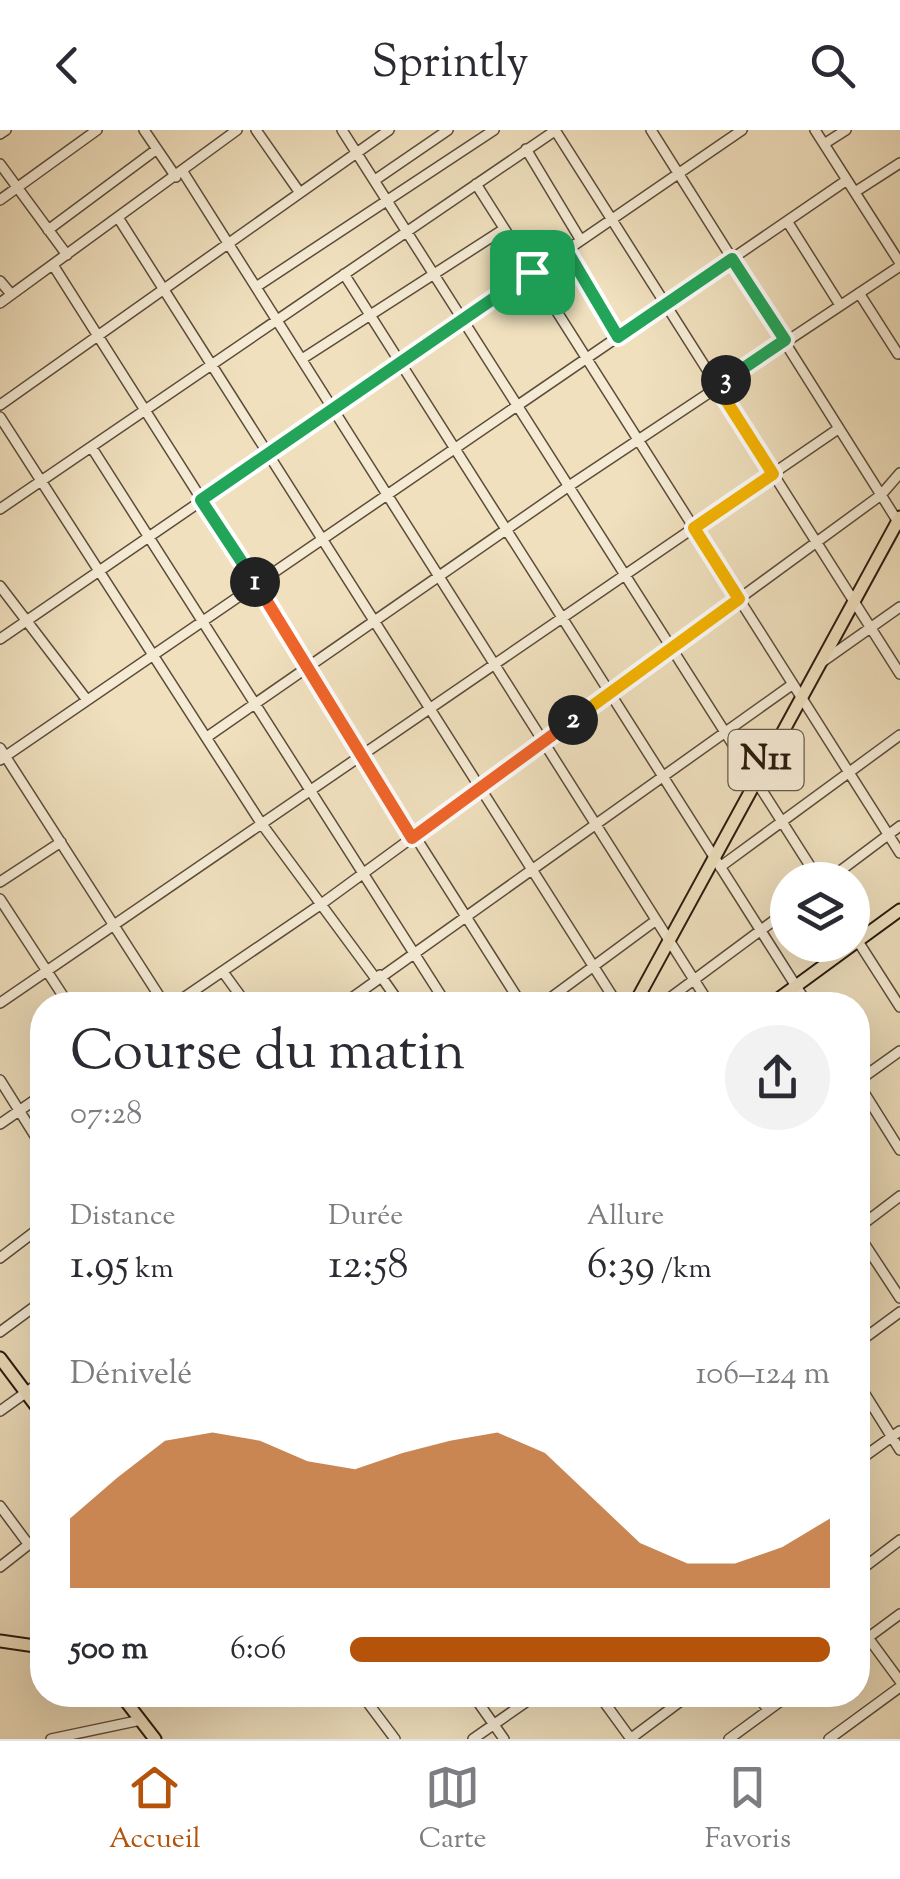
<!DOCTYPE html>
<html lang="fr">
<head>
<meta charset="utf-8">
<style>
  body { margin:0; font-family:"Sorts Mill Goudy",serif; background:#f2f2f3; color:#2b2b33; height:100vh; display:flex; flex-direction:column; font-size:38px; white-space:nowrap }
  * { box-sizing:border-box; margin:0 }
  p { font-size:32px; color:#7c7c81 }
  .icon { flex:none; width:55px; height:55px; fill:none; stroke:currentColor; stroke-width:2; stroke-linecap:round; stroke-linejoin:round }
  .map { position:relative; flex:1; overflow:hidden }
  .panel { position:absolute; left:30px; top:862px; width:840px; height:715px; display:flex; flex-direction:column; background:#fff; border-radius:40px; box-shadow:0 10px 40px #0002 }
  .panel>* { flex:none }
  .tools { position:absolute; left:770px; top:732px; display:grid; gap:20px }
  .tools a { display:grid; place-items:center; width:100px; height:100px; border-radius:50%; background:#fff; box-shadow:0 10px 40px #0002; font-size:50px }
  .pin { position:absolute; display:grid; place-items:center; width:85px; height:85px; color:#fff; margin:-42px; border-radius:20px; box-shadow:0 5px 15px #0006 }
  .km { position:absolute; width:50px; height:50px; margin:-25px; border-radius:50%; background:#222; color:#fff; font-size:28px; line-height:50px; text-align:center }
  .round { display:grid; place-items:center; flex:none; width:105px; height:105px; border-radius:52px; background:#f2f2f3 }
  .headline { display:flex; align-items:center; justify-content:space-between; height:170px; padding:0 40px }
  h1 { font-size:55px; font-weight:600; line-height:75px }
  .stats { display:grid; grid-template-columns:repeat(3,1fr); gap:15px; height:170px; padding:10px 40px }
  .stats div { display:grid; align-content:center }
  .stats b { font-size:42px; font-weight:600 }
  .stats small { font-size:28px; font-weight:400 }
  .stats p { font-size:28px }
  .chart { height:280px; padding:20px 40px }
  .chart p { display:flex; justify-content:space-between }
  .chart svg { width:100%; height:180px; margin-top:10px; fill:#b45309; opacity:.7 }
  ul { padding:0 40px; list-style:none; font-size:32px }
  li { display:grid; grid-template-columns:160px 120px 1fr; align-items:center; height:75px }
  li i { height:25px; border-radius:12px; background:#b45309 }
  header { display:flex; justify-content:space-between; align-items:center; height:130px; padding:0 40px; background:#fff; font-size:45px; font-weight:600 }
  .dock { display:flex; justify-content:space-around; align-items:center; height:140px; border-top:2px solid #e1e1e2; background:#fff; font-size:28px; color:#7c7c81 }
  .dock a { display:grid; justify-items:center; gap:5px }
  .dock .on { color:#b45309 }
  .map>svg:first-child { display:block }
</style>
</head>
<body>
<header><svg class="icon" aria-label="back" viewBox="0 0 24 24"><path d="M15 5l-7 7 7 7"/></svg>Sprintly<svg class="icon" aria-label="search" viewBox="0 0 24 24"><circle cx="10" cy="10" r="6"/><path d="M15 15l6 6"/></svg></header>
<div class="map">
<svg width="900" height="1609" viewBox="0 0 900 1609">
  <rect width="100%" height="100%" fill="#f0e0be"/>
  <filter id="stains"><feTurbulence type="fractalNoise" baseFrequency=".002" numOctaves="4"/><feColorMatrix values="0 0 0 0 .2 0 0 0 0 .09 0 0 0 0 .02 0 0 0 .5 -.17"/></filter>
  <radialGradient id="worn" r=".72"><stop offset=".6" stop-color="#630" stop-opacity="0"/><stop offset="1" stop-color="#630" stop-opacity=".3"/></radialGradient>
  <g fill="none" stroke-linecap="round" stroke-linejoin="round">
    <defs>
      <path id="minor" d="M144,0L176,47
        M256,0L300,63
        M342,0L819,750
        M555,0L900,544
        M651,0L900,395
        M815,0L900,133
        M0,4L6,0
        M824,14L846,0
        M526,19L580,109
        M0,34L67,125
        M183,42L710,875
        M375,50L448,0
        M476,54L900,723
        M855,62L900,33
        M0,70L97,0
        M119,89L618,875
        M787,91L840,175
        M48,100L157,19
        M566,119L619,207
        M53,135L522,875
        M344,144L808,875
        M0,151L11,164
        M256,157L494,0
        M859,163L898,224
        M0,173L237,0
        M302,229L504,99
        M0,275L389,0
        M0,287L261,693L376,849
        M92,318L447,875
        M0,379L556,0
        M0,456L87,570
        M0,509L742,0
        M822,532L900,477
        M207,607L569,356L900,136
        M0,618L165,875
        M0,630L847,50
        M720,737L900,605
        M828,750L900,696
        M0,752L61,712
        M0,769L69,875
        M852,802L900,877
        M223,842L247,875
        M380,845L401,875
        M0,873L838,299
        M173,875L320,775L881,365L900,343
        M342,875L793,554
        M541,875L655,791
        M660,875L788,780
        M0,950L42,1017
        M858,951L900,921
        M858,953L900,1020
        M0,994L42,965
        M858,1098L900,1066
        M858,1104L900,1168
        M0,1128L42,1096
        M0,1202L42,1171
        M858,1213L900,1182
        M858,1253L900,1320
        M0,1281L42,1251
        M858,1331L900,1301
        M0,1376L29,1415
        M0,1437L42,1404
        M858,1442L900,1410
        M858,1494L900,1551
        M858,1515L900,1484
        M362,1565L395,1609
        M473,1565L504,1609
        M599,1565L631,1609
        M757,1565L768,1580
        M51,1609L141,1590
        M473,1609L536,1565
        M630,1609L689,1565
        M729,1609L789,1565
        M829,1609L900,1557"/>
      <path id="major" d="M852,815L900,780
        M634,875L900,387
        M770,875L852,815
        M0,1228L42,1284
        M0,1511L42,1517
        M121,1565L155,1609"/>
    </defs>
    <!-- minor casing -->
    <use href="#minor" stroke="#5c4c3a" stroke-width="12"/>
    <!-- major casing -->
    <use href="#major" stroke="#2a1a0e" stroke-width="15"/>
    <!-- minor -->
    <use href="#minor" stroke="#f5ebd5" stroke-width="9"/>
    <!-- major -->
    <use href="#major" stroke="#f0e0be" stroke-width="11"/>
  </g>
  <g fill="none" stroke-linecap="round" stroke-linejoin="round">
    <defs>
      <path id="split-1" d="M255,452L201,370L532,142"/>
      <path id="split-2" d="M255,452L412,708L573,590"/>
      <path id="split-3" d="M573,590L739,469L694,398L773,344L717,256L726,250"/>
      <path id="split-4" d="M532,142L566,119L618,207L732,129L785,210L726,250"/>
    </defs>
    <!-- split-1 casing -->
    <use href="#split-1" stroke="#fff" stroke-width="20"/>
    <!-- split-2 casing -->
    <use href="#split-2" stroke="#fff" stroke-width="20"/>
    <!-- split-3 casing -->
    <use href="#split-3" stroke="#fff" stroke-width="20"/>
    <!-- split-4 casing -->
    <use href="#split-4" stroke="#fff" stroke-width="20"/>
    <!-- split-1 -->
    <use href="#split-1" stroke="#22a559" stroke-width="12"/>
    <!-- split-2 -->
    <use href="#split-2" stroke="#f0652b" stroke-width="12"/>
    <!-- split-3 -->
    <use href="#split-3" stroke="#f5b400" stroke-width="12"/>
    <!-- split-4 -->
    <use href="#split-4" stroke="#22a559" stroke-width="12"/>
  </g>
  <g text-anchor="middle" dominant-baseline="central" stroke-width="8" stroke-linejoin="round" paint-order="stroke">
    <!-- shield labels -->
    <rect fill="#f5ebd5" stroke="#67594a" stroke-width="2.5" x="728.5" y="600" width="75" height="60" rx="8"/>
    <g font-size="35" font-weight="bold" fill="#2a1a0e">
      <text x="766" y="630">N11</text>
    </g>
  </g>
  <rect width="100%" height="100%" filter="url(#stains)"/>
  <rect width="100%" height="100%" fill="url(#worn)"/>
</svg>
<div class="tools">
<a><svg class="icon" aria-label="layers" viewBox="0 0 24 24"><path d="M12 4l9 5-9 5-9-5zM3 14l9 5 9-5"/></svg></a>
</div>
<div class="pin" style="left:532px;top:142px;background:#1e9e55"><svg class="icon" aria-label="arrive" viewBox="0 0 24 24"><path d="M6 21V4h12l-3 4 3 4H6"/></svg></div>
<b class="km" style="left:255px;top:452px">1</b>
<b class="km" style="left:573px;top:590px">2</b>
<b class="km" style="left:726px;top:250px">3</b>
<section class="panel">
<div class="headline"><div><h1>Course du matin</h1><p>07:28</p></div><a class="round"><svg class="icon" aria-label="share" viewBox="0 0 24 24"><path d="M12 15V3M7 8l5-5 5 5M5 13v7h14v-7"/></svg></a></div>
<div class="stats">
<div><p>Distance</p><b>1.95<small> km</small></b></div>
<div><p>Durée</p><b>12:58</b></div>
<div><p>Allure</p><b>6:39<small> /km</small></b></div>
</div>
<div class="chart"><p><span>Dénivelé</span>106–124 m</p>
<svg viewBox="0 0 160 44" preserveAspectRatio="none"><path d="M0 44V27L10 17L20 8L30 6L40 8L50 13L60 15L70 11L80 8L90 6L100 11L110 22L120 33L130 38L140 38L150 34L160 27V44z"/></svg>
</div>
<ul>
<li><b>500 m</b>6:06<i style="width:100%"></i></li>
</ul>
</section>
</div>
<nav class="dock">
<a class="on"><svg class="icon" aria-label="home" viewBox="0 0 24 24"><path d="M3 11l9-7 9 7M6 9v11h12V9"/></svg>Accueil</a>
<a><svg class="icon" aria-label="map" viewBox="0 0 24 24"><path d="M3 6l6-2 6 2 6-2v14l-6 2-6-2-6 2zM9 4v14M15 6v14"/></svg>Carte</a>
<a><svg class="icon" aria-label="saved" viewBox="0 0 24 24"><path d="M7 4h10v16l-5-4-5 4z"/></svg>Favoris</a>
</nav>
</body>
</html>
